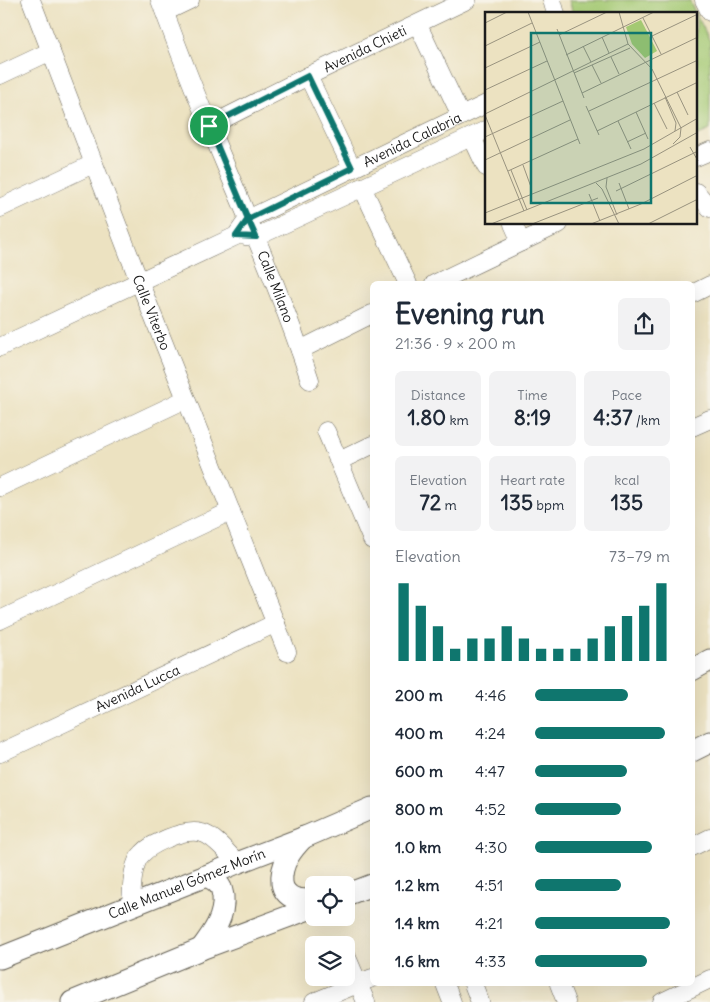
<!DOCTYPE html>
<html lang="en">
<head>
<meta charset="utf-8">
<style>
  body { margin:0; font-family:Delius,sans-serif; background:#f2f2f3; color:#1f2937; height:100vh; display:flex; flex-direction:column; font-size:19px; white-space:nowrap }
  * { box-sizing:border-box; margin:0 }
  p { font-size:16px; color:#747a83 }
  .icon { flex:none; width:28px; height:28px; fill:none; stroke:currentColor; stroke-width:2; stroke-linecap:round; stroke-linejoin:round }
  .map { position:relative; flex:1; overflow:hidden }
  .panel { position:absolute; left:370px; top:281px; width:325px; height:705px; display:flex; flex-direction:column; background:#fff; border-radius:8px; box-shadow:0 5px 20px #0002 }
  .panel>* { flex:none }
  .tools { position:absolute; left:305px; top:876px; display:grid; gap:10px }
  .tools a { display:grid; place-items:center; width:50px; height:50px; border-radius:8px; background:#fff; box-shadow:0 5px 20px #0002; font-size:25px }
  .pin { position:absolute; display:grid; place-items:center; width:42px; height:42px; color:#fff; margin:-21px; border:2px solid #fff; border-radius:50%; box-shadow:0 1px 5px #0007 }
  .round { display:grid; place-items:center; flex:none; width:52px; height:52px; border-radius:8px; background:#f2f2f3 }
  .overview { display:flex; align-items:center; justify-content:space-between; height:85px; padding:0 25px }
  h1 { font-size:28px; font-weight:700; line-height:38px }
  .metrics { display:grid; grid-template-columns:repeat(3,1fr); gap:8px; height:85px; padding:5px 25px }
  .metrics div { display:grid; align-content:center; border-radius:8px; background:#f2f2f3; text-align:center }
  .metrics b { font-size:21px; font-weight:700 }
  .metrics small { font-size:14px; font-weight:400 }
  .metrics p { font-size:14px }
  .chart { height:140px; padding:10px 25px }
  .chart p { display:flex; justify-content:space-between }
  .chart svg { width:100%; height:90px; margin-top:5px; stroke:#0f766e; stroke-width:6 }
  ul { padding:0 25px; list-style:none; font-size:16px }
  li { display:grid; grid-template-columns:80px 60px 1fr; align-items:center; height:38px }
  li i { height:12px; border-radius:6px; background:#0f766e }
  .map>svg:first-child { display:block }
</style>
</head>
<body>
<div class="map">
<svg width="710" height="1002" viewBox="0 0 710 1002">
  <rect width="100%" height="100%" fill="#f7f3e8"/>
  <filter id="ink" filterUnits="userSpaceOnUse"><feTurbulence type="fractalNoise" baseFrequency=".02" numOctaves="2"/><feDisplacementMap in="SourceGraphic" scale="10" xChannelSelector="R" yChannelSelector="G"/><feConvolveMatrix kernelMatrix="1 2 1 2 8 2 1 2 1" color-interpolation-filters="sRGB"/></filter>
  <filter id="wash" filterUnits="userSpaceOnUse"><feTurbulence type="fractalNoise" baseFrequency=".0096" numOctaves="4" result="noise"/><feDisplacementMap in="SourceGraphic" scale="20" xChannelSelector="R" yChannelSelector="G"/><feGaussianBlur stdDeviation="1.12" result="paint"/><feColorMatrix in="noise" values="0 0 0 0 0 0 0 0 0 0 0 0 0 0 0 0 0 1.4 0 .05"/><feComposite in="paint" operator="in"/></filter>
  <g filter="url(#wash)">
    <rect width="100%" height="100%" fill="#ece2c1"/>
    <!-- green -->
    <path fill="#a4c973" stroke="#607248" d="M569,0H689L710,41V130L696,136V14H573Z"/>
  </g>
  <g filter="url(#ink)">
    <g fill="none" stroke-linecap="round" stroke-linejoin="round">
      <defs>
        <g id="minor">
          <path id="s1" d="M31,0L139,281L287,652"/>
          <path id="s2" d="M160,0C176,43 192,86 210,128C244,211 282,294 310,380"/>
          <path d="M552,0L556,14"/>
          <path d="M704,0L710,12"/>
          <path d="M165,12L190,0"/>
          <path d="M418,25L461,116"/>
          <path d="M0,75L51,51"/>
          <path d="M308,76L352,168"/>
          <path id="s3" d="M209,126L308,76L467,0"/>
          <path d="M472,137L486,167"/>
          <path d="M696,157L710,151"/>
          <path d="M362,187L408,284"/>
          <path d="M696,192L710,208"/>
          <path d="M0,208L93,164"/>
          <path d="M513,224L521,242"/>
          <path d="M245,236L256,237L486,130"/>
          <path d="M434,284L559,224"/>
          <path d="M692,294L710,285"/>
          <path id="s4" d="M0,347L236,236L248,219L486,104"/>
          <path d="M300,350L372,314"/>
          <path d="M692,427L710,419"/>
          <path d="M326,431L372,540"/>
          <path d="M339,461L372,445"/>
          <path d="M0,487L186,399"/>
          <path d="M0,620L231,511"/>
          <path id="s5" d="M0,753L276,623"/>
          <path d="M692,847L710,838"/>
          <path d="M131,905C132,891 131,864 142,854C149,846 159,842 168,838C178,834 192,830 202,833C214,836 228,853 237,863"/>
          <path d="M346,955L366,1002"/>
          <path d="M445,984L452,1002"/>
          <path d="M473,984L480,1002"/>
          <path d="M559,984L566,1002"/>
          <path d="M314,1002L372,978"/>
          <path d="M662,1002L710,979"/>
        </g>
        <g id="major">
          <path d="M692,670L710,660"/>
          <path d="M692,751L710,742"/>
          <path d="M304,837C292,849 280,864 282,883C283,890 287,895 294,898C300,900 307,900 314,901"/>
          <path d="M346,895L372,885"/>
          <path d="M201,949C213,933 225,917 223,896C222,892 222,888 219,885C216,881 211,878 206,876"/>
          <path id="s6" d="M0,958L206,876L237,863L305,837L372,808"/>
          <path d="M72,1002L201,949L314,907"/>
        </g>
      </defs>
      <!-- minor casing -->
      <use href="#minor" stroke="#656156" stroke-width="19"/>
      <!-- major casing -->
      <use href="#major" stroke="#656156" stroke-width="23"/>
      <!-- minor -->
      <use href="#minor" stroke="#fff" stroke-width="18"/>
      <!-- major -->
      <use href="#major" stroke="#fff" stroke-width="21"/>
    </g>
  </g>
  <g fill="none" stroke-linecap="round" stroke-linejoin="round" filter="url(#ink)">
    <defs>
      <path id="route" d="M209,126L248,219L236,236L256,237L248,219L352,168L308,76L209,126"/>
    </defs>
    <!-- route casing -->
    <use href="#route" stroke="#fff" stroke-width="10"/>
    <!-- route -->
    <use href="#route" stroke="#0f766e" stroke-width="6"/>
  </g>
  <g text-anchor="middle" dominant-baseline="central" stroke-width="5" stroke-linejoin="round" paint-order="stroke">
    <!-- street labels -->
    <g font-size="14" fill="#1c1c1c" stroke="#f7f3e8">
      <text stroke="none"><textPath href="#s3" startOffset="174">Avenida Chieti</textPath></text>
      <text stroke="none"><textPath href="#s4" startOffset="464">Avenida Calabria</textPath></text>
      <text stroke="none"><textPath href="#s2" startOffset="309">Calle Milano</textPath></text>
      <text stroke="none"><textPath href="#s1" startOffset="335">Calle Viterbo</textPath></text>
      <text stroke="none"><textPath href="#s5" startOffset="152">Avenida Lucca</textPath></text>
      <text stroke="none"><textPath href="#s6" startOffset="201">Calle Manuel Gómez Morín</textPath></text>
    </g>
  </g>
  <!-- overview -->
  <g transform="translate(485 12)">
    <rect width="212" height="212" fill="#ece2c1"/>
    <path d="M156,8L172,39L160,46L147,32L141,15Z" fill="#a4c973"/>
    <path fill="none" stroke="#99937f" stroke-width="1" d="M43,0L95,132M134,0L143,32L167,57L196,116M158,6L176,42M0,11L22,0M72,17L99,86M74,23L122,0M167,24L213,2M117,25L124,41M0,34L47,11M98,34L106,50M81,43L169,0M126,45L134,62M107,53L116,71M0,56L55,30M89,61L145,36M0,78L62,49M192,80L203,103M97,81L213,25M180,85L191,111L190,119M169,91L182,117M101,94L114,123M104,99L213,48M151,100L163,127M0,102L143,32M0,103L39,199M133,109L146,137M112,119L213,70M0,125L78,89M142,130L161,121M188,132L195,125L196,116M205,135L213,149M0,148L85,108M38,153L46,175M26,158L42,198M23,159L93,127M122,166L121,175L132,203M111,171L117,177L134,212M134,171L144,197M131,179L213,139M104,182L115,209M0,201L159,137L213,106M6,212L156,152L213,120M47,212L113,186M106,212L156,192L213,163M163,212L213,187"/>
    <path fill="#0f766e" fill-opacity="0.15" stroke="#0f766e" stroke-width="2.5" d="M46,21H166V191H46Z"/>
    <rect width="212" height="212" fill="none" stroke="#1c1c1c" stroke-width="2.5"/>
  </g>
</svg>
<div class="tools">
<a><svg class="icon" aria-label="locate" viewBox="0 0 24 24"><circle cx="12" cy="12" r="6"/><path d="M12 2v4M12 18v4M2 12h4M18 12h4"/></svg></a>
<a><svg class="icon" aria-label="layers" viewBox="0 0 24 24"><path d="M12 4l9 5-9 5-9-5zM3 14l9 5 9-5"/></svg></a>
</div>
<div class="pin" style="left:209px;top:126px;background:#1e9e55"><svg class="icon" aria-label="arrive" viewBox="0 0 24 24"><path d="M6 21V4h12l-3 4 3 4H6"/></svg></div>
<section class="panel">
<div class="overview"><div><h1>Evening run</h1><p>21:36 · 9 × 200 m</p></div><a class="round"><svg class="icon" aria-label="share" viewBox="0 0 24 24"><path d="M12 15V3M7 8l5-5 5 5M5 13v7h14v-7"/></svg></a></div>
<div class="metrics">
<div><p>Distance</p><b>1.80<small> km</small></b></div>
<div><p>Time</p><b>8:19</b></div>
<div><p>Pace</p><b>4:37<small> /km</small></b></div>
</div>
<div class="metrics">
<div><p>Elevation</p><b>72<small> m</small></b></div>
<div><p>Heart rate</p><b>135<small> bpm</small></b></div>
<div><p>kcal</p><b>135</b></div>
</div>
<div class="chart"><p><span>Elevation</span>73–79 m</p>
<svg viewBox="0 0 160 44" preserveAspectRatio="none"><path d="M5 44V6M15 44V17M25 44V27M35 44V38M45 44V33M55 44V33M65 44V27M75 44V33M85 44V38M95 44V38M105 44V38M115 44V33M125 44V27M135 44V22M145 44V17M155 44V6"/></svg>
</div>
<ul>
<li><b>200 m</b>4:46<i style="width:69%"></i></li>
<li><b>400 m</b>4:24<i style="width:96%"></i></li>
<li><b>600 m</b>4:47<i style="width:68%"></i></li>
<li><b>800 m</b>4:52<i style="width:64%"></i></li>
<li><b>1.0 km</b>4:30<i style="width:87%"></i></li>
<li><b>1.2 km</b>4:51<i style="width:64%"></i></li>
<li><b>1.4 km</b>4:21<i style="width:100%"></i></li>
<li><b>1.6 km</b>4:33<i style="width:83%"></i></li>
</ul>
</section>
</div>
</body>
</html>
